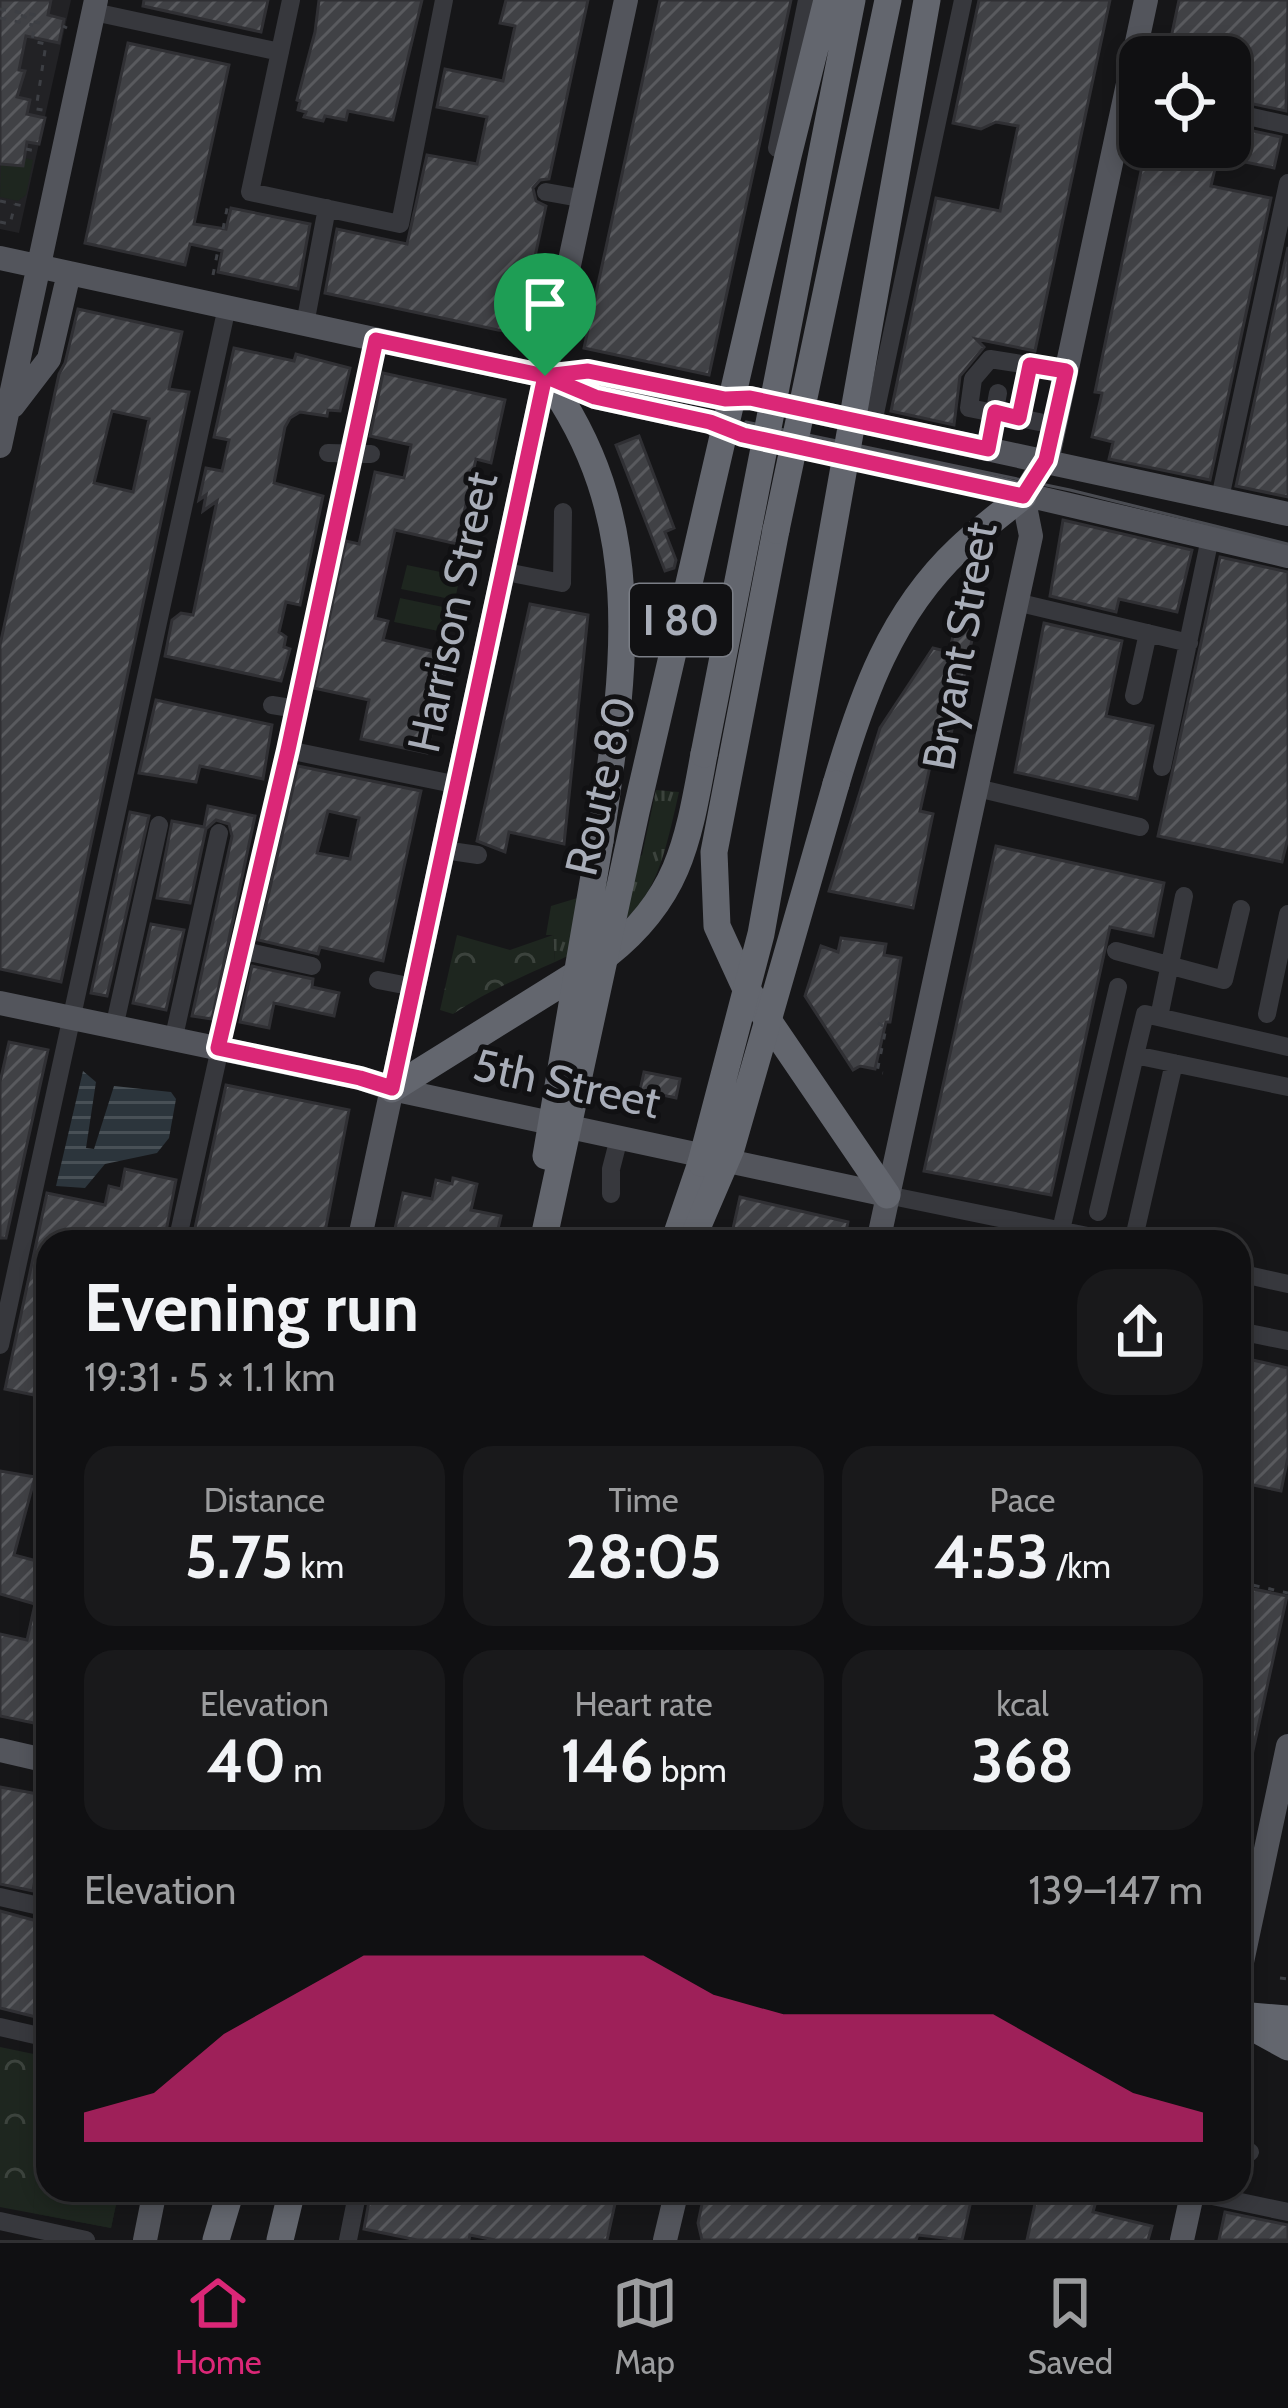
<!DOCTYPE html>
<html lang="en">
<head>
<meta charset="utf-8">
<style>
  body { margin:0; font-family:Cabin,sans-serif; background:#19191b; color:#f1f3f6; height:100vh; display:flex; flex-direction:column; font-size:45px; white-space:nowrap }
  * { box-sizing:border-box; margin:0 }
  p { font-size:39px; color:#9c9d9f }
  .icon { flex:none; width:66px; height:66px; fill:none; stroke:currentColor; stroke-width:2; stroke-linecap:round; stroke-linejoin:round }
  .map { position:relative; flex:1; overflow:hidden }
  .drawer { position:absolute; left:36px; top:1230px; width:1215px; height:972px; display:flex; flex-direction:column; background:#101012; border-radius:36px; box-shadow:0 6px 18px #0003,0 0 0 3px #303032 }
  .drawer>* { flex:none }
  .tools { position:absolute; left:1119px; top:36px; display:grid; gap:24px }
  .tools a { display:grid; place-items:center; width:132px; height:132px; border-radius:24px; background:#101012; box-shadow:0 6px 18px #0003,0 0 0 3px #303032; font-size:60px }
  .pin { position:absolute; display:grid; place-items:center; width:102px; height:102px; color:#fff; margin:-123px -51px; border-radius:50% 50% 50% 0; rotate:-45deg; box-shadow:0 0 12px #0007 }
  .pin .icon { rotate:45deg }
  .round { display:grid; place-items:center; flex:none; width:126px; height:126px; border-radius:36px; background:#19191b }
  .summary { display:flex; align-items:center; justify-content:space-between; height:204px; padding:0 48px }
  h1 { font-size:66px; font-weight:800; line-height:90px }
  .figures { display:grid; grid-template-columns:repeat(3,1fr); gap:18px; height:204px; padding:12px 48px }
  .figures div { display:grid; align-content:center; border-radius:30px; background:#19191b; text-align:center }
  .figures b { font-size:60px; font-weight:800 }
  .figures small { font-size:33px; font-weight:400 }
  .figures p { font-size:33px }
  .chart { height:336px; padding:24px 48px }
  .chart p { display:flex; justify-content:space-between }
  .chart svg { width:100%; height:216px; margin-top:12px; fill:#db2777; opacity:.7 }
  .menu { display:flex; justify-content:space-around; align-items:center; height:168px; border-top:3px solid #303032; background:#101012; font-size:33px; color:#9c9d9f }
  .menu a { display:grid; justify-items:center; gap:6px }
  .menu .active { color:#db2777 }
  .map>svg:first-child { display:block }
</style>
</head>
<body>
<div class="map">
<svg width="1288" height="2240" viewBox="0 0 1288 2240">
  <defs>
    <pattern id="grass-tufts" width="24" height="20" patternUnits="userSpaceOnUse" patternTransform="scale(3)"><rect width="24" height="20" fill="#1e261f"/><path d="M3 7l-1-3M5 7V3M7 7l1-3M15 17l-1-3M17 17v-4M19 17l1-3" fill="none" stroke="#3c433d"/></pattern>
    <pattern id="park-crowns" width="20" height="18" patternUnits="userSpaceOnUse" patternTransform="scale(3)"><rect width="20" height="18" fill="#1e261f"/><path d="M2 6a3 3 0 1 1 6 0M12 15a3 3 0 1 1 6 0" fill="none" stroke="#3c433d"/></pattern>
    <pattern id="water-rules" width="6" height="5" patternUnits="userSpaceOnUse" patternTransform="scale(3)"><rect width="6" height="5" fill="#2c353c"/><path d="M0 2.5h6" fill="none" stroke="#485056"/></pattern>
    <pattern id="building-hatch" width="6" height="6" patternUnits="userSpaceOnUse" patternTransform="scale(3)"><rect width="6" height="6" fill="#404145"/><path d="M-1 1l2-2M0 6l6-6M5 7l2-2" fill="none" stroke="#595a5e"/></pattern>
  </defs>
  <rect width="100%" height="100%" fill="#161618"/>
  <!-- built -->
  <path fill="#222225" d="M0,0H71L19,233L0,229Z"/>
  <!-- grass -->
  <path fill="url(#grass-tufts)" d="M656,790L679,792C657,890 650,918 555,962L553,935H546L551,906L594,893L642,855Z"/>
  <!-- park -->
  <path fill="url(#park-crowns)" d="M457,935L510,950L553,935L555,962C519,978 486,992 453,1014L440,1010Z
    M0,2047L48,2057V2190H119L111,2228L0,2207Z"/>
  <!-- garden -->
  <path fill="#1e261f" d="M24,158L33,160L26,195L18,201L0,197L1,164L22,166Z
    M407,565L460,576L455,600L401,589Z
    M400,598L453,609L448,633L394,622Z
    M48,2142V2190H119L111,2228L33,2213L37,2157Z"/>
  <!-- water -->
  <path fill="url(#water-rules)" d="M83,1071L96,1082L86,1148L94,1149L114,1086L171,1092L176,1099L169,1138L157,1153L105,1164L85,1188L56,1186Z"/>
  <!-- building -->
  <path fill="url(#building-hatch)" stroke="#303034" stroke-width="3" fill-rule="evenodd" d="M0,0H51L48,15L64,19L59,43L26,36L19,70L25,71L17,97L30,100L27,114L45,118L39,144L27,142L23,166L0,164Z
    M144,0H268L261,32L143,6Z
    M319,0H422L393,120L348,111L346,120L325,116L323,121L304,117L306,112L298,110L300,101L297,100L315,32Z
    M506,0H588L549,179L540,180L533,188L536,201L546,206L521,321L506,331L498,330L325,293L337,229L407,244L427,155L477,164L487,117L437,107L445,69L503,81L515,26L500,23Z
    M660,0H791L709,375L584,348Z
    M979,0H1110L1035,351L976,339L984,347L960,376L954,425L891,411L936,198L1000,211L1018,126L996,122L981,129L953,123Z
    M1179,0H1288L1286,111L1230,99V57H1167Z
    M128,43L229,65L194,224L226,229L231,208L310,224L298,289L218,272L222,251L190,244L185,265L85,243Z
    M1230,126L1281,137L1274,168L1230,159Z
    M1146,147H1220L1211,186L1271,198L1210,480L1109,459L1113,442L1092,437L1102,393L1095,392Z
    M1288,247V497L1236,486Z
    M78,309L182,332L169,389L189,392L61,982L0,969V645L59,374L65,363ZM112,411L149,419L133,492L94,483Z
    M234,348L294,361L296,354L350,368L340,411L328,410L327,416L300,412L290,418L285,427L274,483L323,496L300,605L286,602L279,632L286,637L284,647L290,649L281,681L165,656L172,620L181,613L193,615L217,501L203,511L206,495L199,500L206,468L222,471L229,440L214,437Z
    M383,373L505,400L491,463L476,459L457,544L395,530L375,618L388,621L383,640L449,655L427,753L361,739L369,700L314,688L346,541L359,544L375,472L404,478L411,445L370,436Z
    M639,436L674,528L665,532L676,560L674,568L665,571L616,445Z
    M1063,520L1192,550L1177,612L1119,599L1116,612L1050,596Z
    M1220,557L1288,572V838L1282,862L1158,836Z
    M530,604L588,615L564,844L509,832L505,852L477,841Z
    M1044,623L1122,641L1106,716L1153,726L1137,799L1015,772Z
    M955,628L974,631L949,743L936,740L920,811L933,814L913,908L829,891L880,728L933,648L949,652Z
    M156,700L272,725L263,779L200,766L196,782L139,773Z
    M298,766L421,791L383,961L320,947L318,954L258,940ZM328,811L359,818L350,859L317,853Z
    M208,806L255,816L212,1019L192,1016L232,836L229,824L216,820L206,829L190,903L157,898L172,821L204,827Z
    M130,812L149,816L107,996L91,993Z
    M996,846L1164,883L1153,936L1110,927L1051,1195L924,1171Z
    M151,924L184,930L166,1010L133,1003Z
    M841,938L886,944L884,955L901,958L890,1022H886L875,1069L860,1066L853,1070L805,996L821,946L838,952Z
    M252,966L313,979L312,987L339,993L334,1016L274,1003L269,1028L240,1022Z
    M9,1042L48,1050L6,1238H0V1082Z
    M644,1072L680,1079L676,1098L640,1090Z
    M226,1085L349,1110L323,1242H192Z
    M125,1169L176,1180L164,1242H48V1398L5,1389L47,1193L105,1205L109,1186L121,1189Z
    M453,1178L477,1184L471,1210L501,1216L495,1242H392L403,1193L432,1199L436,1180L452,1184Z
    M740,1197L848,1222L844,1242H730Z
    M1239,1357L1288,1368V1457L1281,1491L1239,1482Z
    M0,1471L35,1477L14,1555L48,1564V1726L0,1716V1634L27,1640L35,1604L0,1594Z
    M1239,1586L1287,1596L1245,1787H1239Z
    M0,1787L43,1795L37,1824L48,1827V1870L37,1868L33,1891L0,1884Z
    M0,1911L48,1924V2020L0,2008Z
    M371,2190H618L607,2240H495L470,2235L469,2240H417L364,2229Z
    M713,2190H752L751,2194L790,2203L791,2190H952L951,2197L971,2201L962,2240L918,2235L916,2240H702L698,2223L702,2204L706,2202L704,2195Z
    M1038,2190H1099L1093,2212L1152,2226L1148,2240H1027Z
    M1225,2212L1288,2225V2240H1219Z"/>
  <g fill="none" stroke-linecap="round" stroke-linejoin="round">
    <!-- path -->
    <path stroke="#3d3f44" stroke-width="3" stroke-dasharray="6 9" stroke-linecap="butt" d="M0,9L41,16
      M21,15L35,22
      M0,18L33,25
      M40,23L35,22L32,41L46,44L36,109L49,111
      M63,26L67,28
      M26,149L40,152
      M0,201L28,207
      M0,222L10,224L15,204
      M223,229L228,204
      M213,275L218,250
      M878,1023L886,1028L877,1072L883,1073
      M1239,1582L1288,1593
      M1280,1978L1288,1979"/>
    <!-- minor -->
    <path stroke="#37383d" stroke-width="18" d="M291,0L250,192L400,224L444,0
      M94,12L280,52
      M1230,112L1288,125
      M777,148L807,0
      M546,192L585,199
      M305,324L327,208
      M1019,418L1030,365
      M873,423L963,0
      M1054,425L969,408L973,379L990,359L1066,371
      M988,449L998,393
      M328,453L371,454
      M1220,498L1288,183
      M506,572L562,583L563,512
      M1016,602L1189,643
      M1134,696L1148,633
      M272,705L297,709
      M288,750L458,785
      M1162,767L1210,538
      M977,788L1140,827
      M444,850L478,855
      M240,950L312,966
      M1116,951L1224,980L1241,909
      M378,980L414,987
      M1267,1014L1288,914
      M1159,1017L1184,896
      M114,1028L159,825
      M173,1041L219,833
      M1135,1055L1145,1014L1288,1047
      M611,1194V1169L619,1138
      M887,1195L1117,1242
      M1098,1212L1135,1055L1288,1087
      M1061,1230L1118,987
      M177,1242L377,340
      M1133,1242L1174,1063
      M1239,1273L1288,1284
      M1239,1331L1288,1341
      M0,1345L227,307
      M0,1897L48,1908
      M0,2027L48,2038
      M1239,2150L1250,2152
      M1184,2190L1288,2212
      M0,2221L86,2240
      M348,2240L358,2190"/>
    <!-- major -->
    <path stroke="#53555c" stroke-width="24" d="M0,258L545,376L595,397L710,422L743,435L975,483L1288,556
      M548,376L588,372L725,399L750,398L1288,514
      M13,406L49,359L69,273
      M0,446L96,0
      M1023,496L1049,452L1146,0
      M0,1003L360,1078L392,1089L887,1195
      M359,1242L626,0
      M878,1242L1031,536L1023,496
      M0,1750L48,1761
      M1239,1976L1288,1746
      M145,2240L155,2190
      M665,2240L677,2190
      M1182,2240L1193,2190"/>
    <!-- highway -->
    <path stroke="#63666e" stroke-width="27" d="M545,376C651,521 624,674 600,841
      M776,530L714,852L717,926L744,985L887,1195
      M836,784C862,696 891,613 959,549C979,530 1002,513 1023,496
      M392,1089L607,955C680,897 688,841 704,754
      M674,1242L701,1163
      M1239,2015L1288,2019
      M1239,2020L1288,2047
      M216,2240L231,2190
      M280,2240L292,2190"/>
    <!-- tram -->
    <path stroke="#4a4c52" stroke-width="3" d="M746,422L1070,490L1288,544"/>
    <!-- highway-bridge -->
    <path stroke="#63666e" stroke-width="27" d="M776,530L888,0
      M704,754L852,0
      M546,1156L600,841
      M701,1163L761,934L927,0
      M543,1242L636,812L788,156L827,0
      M691,1242L731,1149L836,784"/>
  </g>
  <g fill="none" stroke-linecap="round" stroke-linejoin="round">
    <defs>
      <path id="route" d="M545,376L376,340L288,750L218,1048L360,1078L392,1088L545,376L595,397L710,422L743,435L1023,496L1046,460L1066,371L1030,365L1019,418L995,412L988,449L750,398L725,399L588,371L545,376"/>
    </defs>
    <!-- route casing -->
    <use href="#route" stroke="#fff" stroke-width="24"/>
    <!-- route -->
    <use href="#route" stroke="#db2777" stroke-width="15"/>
  </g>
  <g text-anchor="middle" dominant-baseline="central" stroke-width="10" stroke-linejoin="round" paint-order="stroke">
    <!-- shield labels -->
    <rect fill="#111113" stroke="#7b7e86" stroke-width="3" x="630" y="584" width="102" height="72" rx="9"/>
    <g font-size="42" font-weight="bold" fill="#a8adb8">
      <text x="681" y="620">I 80</text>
    </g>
    <!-- street labels -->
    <g font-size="45" fill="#a8adb8" stroke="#111113">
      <text transform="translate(452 612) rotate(-78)">Harrison Street</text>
      <text transform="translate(959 646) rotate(-80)">Bryant Street</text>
      <text transform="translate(600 786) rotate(-77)">Route 80</text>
      <text transform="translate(567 1083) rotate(12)">5th Street</text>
    </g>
  </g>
</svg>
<div class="tools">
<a><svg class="icon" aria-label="locate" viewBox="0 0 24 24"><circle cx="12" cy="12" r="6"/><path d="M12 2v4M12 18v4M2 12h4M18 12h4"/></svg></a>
</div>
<div class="pin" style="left:545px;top:376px;background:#1e9e55"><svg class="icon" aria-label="arrive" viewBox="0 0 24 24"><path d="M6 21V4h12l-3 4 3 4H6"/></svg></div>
<section class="drawer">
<div class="summary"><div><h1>Evening run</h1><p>19:31 · 5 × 1.1 km</p></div><a class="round"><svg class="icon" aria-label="share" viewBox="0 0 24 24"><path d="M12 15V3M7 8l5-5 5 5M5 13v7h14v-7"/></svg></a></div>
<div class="figures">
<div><p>Distance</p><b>5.75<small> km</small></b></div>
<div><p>Time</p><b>28:05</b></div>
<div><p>Pace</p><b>4:53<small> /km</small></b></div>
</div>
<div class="figures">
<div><p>Elevation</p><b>40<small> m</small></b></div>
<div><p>Heart rate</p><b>146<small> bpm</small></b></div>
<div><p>kcal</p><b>368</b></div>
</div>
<div class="chart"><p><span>Elevation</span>139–147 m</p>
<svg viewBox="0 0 160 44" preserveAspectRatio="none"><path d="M0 44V38L10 34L20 22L30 14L40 6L50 6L60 6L70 6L80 6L90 14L100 18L110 18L120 18L130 18L140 26L150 34L160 38V44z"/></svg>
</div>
</section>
</div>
<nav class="menu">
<a class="active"><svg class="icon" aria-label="home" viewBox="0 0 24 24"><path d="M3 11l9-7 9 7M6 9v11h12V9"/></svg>Home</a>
<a><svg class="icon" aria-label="map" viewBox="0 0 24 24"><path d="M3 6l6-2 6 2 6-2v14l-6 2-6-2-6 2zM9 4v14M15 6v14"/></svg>Map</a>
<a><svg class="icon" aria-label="saved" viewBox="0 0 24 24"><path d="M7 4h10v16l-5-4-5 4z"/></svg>Saved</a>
</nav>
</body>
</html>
